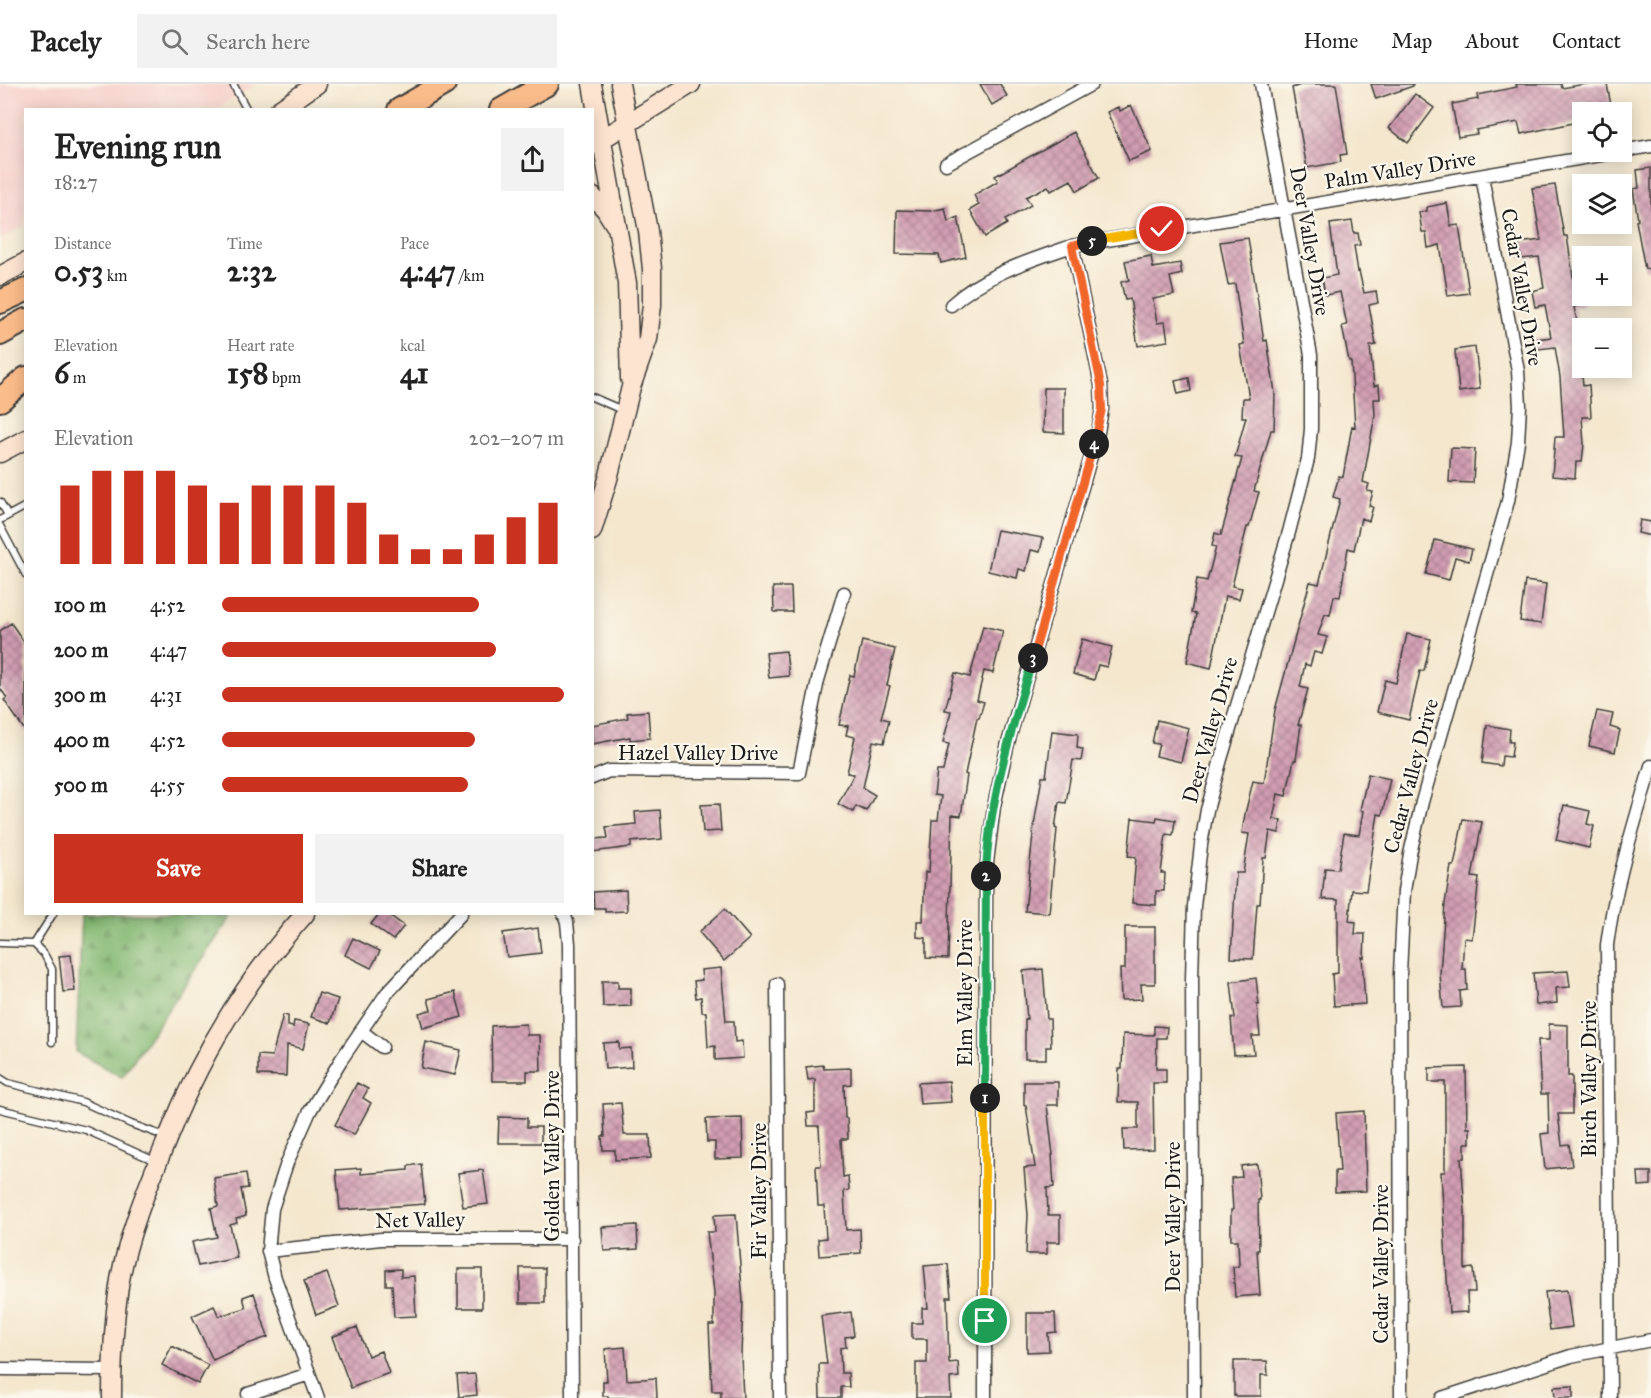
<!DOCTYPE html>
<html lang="en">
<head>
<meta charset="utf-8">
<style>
  body { margin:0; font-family:"IM FELL Great Primer",serif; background:#f2f2f2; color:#222; height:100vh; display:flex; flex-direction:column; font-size:22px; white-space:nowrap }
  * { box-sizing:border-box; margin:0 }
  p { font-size:20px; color:#767676 }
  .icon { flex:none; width:33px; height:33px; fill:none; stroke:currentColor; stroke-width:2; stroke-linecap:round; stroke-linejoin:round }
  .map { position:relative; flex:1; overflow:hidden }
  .sheet { position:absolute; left:24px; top:24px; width:570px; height:807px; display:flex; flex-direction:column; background:#fff; border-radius:0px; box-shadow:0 3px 15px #0003 }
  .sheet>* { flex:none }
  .tools { position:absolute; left:1572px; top:18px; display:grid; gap:12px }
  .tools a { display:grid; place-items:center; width:60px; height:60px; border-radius:0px; background:#fff; box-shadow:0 3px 15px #0003; font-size:30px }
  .pin { position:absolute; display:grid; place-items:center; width:51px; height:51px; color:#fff; margin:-26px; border:3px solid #fff; border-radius:50%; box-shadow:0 2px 6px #0007 }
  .km { position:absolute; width:30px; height:30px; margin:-15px; border-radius:50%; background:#222; color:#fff; font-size:16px; line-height:30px; text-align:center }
  .round { display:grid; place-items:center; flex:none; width:63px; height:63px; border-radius:0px; background:#f2f2f2 }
  .summary { display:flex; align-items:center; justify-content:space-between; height:102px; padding:0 30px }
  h1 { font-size:33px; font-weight:800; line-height:45px }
  .stats { display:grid; grid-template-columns:repeat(3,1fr); gap:9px; height:102px; padding:6px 30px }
  .stats div { display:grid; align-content:center }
  .stats b { font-size:30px; font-weight:800 }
  .stats small { font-size:16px; font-weight:400 }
  .stats p { font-size:16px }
  .chart { height:168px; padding:12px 30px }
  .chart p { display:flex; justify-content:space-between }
  .chart svg { width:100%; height:108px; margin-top:6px; stroke:#c8321e; stroke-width:6 }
  .cta { display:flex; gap:12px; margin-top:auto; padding:12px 30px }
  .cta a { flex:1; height:69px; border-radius:0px; background:#c8321e; color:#fff; font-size:24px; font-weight:800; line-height:69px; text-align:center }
  .cta a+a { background:#f2f2f2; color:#222 }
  ul { padding:0 30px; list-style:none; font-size:20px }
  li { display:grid; grid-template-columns:96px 72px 1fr; align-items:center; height:45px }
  li i { height:15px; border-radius:8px; background:#c8321e }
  header { display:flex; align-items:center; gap:36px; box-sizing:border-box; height:84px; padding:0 30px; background:#fff; border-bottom:2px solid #e0e0e0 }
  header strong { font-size:28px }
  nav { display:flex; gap:33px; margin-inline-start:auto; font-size:21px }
  .search { width:420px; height:54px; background:#f2f2f2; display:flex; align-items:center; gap:15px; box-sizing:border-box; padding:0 21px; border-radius:0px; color:#767676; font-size:22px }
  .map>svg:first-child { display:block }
</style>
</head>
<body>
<header>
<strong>Pacely</strong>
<div class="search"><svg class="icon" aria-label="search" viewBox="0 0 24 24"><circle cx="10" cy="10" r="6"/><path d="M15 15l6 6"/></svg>Search here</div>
<nav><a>Home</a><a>Map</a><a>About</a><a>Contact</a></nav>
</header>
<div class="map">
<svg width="1651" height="1314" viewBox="0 0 1651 1314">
  <defs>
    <pattern id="forest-firs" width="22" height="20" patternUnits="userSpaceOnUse" patternTransform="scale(1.5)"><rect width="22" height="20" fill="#86ba75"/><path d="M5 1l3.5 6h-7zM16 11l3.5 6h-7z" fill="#739f65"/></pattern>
    <pattern id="building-cross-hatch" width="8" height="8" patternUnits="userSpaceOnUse" patternTransform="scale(1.5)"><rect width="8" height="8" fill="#d19db2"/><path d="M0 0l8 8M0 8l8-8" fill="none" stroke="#a97f90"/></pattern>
  </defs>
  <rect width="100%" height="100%" fill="#fbf7ec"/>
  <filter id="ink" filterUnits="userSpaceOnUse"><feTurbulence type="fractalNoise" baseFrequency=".0167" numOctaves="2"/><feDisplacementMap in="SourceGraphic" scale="12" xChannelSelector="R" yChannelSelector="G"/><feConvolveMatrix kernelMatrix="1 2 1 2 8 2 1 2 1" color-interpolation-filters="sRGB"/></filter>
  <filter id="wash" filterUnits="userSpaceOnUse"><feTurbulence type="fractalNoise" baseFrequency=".008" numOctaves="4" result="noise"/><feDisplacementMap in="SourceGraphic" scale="24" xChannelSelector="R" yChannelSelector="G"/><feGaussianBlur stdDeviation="1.35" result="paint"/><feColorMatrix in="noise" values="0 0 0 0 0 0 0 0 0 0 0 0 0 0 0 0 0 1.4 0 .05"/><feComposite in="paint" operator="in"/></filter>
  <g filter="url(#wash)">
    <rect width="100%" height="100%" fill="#f4e7ce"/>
    <!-- built -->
    <path fill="#f7d0ca" d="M0,0H257L215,25L26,26L25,141L0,156Z"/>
    <!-- forest -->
    <path fill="url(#forest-firs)" stroke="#516b48" stroke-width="1.5" d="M82,830H233L122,993L76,968Z"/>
    <g id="blocks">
      <!-- building -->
      <path fill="url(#building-cross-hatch)" d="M980,0H1000L1007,12L992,21Z
        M1303,0H1336L1347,70L1340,71L1341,78L1307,84L1292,4Z
        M1371,0H1413V2L1376,15Z
        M1516,0H1561L1562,4L1586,0H1607L1612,27L1576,28L1578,38L1521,50L1518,38L1476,46L1477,50L1458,53L1452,20L1478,15L1477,11L1517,3Z
        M1415,10L1434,24L1408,59L1389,44Z
        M1131,21L1152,67L1129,77L1107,28L1118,23L1120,27Z
        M1074,48L1099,94L1077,107L1071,96L1051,107L1048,102L1026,113L1031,121L1005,136L1007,140L985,153L970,126L979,121L974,111L998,97L995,92Z
        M1651,84V184L1645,185L1636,137L1638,136L1633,105L1639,104L1637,86Z
        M1555,101L1564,152H1567L1575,206L1580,205L1583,221L1574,223L1580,254H1582V271H1580L1583,302L1589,301L1591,333H1582L1584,360L1582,378H1576L1575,394L1552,392L1555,353H1564L1560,293L1555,263L1530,266L1528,256L1551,253L1545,221L1535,223L1532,207L1544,204L1539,173L1521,175L1519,159L1541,156L1532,104Z
        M1447,119L1451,142L1459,141L1469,209L1448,212L1440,161L1428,164L1426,148H1422L1419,128L1427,127V123Z
        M945,124L948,138L958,133L966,173L941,179L939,171L896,170L897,126L931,127Z
        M1352,137L1354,149H1358L1360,161L1354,162L1358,188L1359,187L1364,209L1376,207L1378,219L1369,221L1376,261L1370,262L1374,302L1379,301L1380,315H1374L1375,331L1363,398L1369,400L1367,407L1373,408L1369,422L1373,423L1369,437L1361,434L1354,466L1348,464L1340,513L1334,512L1330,531L1325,530L1318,551L1327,553L1322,570L1314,568L1310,582L1305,580L1300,603L1308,605L1298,641H1301L1296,676H1294L1286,712L1278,710L1273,735L1281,736L1279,749L1270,747L1266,774H1263L1260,820H1257L1253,875L1231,874L1236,789H1243L1249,750L1242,749L1245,730L1253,697L1264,699L1275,626L1310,498L1319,500L1340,415L1333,413L1339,392L1343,393L1352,342L1355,343L1351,277H1349L1342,242L1347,241L1340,208L1325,211L1322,194L1337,191L1330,140Z
        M1248,154L1264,257L1267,256L1275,309L1274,346H1271L1254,407L1259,408L1249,443H1247L1232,502L1242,504L1239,515L1225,512L1211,584L1187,578L1196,530L1191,529L1197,495L1207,497L1216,463L1212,462L1215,449L1221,451L1242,374L1235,373L1246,333H1242L1243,314H1249L1240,261L1244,260L1235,200L1228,201L1220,158Z
        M1151,172L1153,184L1180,179L1182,190L1170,193L1174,211L1153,215L1157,239L1165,238L1168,257L1138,262L1130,215L1125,216L1121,198L1129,196L1125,177Z
        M1475,263L1480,305L1459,308L1455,266Z
        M1189,294L1191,307L1178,310L1175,297Z
        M1044,304H1064V349L1043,348Z
        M1451,364L1475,365L1473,399L1449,398Z
        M1640,436L1651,438V452L1638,449Z
        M997,446L1043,454L1040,468L1031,466L1026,487L1019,485L1017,494L988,487Z
        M1435,456L1472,465L1469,477L1455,473L1449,496L1426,490Z
        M1525,497L1546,500L1541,540L1520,537Z
        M773,503H791L792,528H774Z
        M11,539L26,561V648L4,616L7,614L0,604V547Z
        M983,542L1003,547L993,589L984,587L977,616L984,618L979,634H977L965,690L967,691L961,732L952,731L948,875L926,874V854L917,853V837H923L925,788H929L932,736H938L941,712L934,711L937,687H943L949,660L943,659L951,627L945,626L955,589L970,593Z
        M1407,550L1431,555L1424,587H1420L1409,636L1377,628L1385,596L1396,599Z
        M1082,555L1112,563L1107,583L1098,581L1094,596L1073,590Z
        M862,557L895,565L887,601L890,602L881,634L889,636L884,659L873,657L863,704L875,711L866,727L856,722L853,728L838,720L854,690L847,689L855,653L846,651L848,642L839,641L850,591L854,592Z
        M786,567L789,592L769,594L766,569Z
        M648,627L650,654L630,656V653L592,660V641L628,634L627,629Z
        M1597,627L1613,630L1610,643L1620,646L1615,668L1589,662Z
        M1157,636L1189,644L1181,678L1156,672L1159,660L1152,659Z
        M1487,641L1510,645L1509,658H1513L1511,673L1502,672L1501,682L1482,679Z
        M1052,647L1078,650L1077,664L1083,665L1081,677L1073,676L1066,719L1059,718L1055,744L1057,745L1049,829L1025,827L1034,741L1042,693H1046Z
        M1368,690L1390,695L1382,731L1378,730L1366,807L1352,806L1349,837L1356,838L1355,850H1365L1364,874L1362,873L1365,920L1334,922L1332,890L1338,889V816L1322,815L1325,784L1338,785L1344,749L1359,751L1363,727L1360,726Z
        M719,720L721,747L703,748L701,721Z
        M1564,721L1590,727L1587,740L1594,742L1589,764L1556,756Z
        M660,726L662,755L631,758V763L592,768V755L608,754L606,743L636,740L635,728Z
        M1157,733L1175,736L1173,751L1166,750L1161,789H1165L1164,807H1156V821L1132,819L1136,773L1128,772L1132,734L1156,737Z
        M1463,735L1482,738L1472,793L1479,794L1472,855L1464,854L1462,885H1466L1467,906L1460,907L1461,923L1443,924L1440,890L1445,820L1451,782H1454Z
        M626,806L627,827L605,828V824H594L593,808Z
        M725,825L750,854L724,877L699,848Z
        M379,830H388L404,842L393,856L371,840Z
        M1125,843H1155V900H1141L1142,915L1121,916L1120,885H1125Z
        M538,844L541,869L507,873L503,849Z
        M353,854L380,867L371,884L345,871Z
        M71,871L75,907L63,908L59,872Z
        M721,884L726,937H734L735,958L742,957L743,974L715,976V962L708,963L706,928H702L701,913L696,914L694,897L702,896L701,886Z
        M1043,885L1047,935H1050L1051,963H1046V975H1025V935H1027L1023,887Z
        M1568,887L1570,903L1556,904L1557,919L1536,921L1533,889Z
        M1256,894L1259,921H1257L1260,952H1252L1254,970L1234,971L1231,934H1235L1231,898Z
        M602,897H618V904H631V922L603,923Z
        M455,908L462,933L423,944L419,929L431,926L428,915Z
        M319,909L338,915L330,939L311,933Z
        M283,931L288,932V942L293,943L294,937L309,940L303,965L287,961L286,992L258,991V971L272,972Z
        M526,940L527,951H540L541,987H527V997H492L491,942Z
        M1549,940L1568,941V992H1572V1030H1558L1562,1061L1569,1060L1572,1082L1545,1085L1541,1050L1549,1049L1548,1010H1541L1538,956H1549Z
        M1154,942L1167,943L1166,954H1157L1156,985H1166V999H1153L1154,1065L1124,1066L1123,1045H1138V1018H1118L1119,985H1122L1123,950L1154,951Z
        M426,958L461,966L455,991L421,984Z
        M619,958V965L631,964L632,983L605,985L603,959Z
        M823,981L824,985L851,984V1000L844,1001L845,1034H847L848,1055H841L843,1093L848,1092L849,1106L844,1107L846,1146L860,1145L861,1169L819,1172L818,1155L826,1154L824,1122H818L816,1082H821L819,1042H808L807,1029L815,1028V995L808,996L806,983Z
        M1466,983L1467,1044H1470V1059H1465V1074H1461L1465,1127V1185L1473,1184L1475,1208H1467L1468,1228L1449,1229L1441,1088H1445V998H1429V984Z
        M949,997L951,1018L920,1020L918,999Z
        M1024,998H1058V1021H1047L1053,1071H1052L1054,1103L1047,1104L1048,1131H1060V1158H1047V1170H1026L1028,1131L1024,1084L1035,1083L1026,1021H1024Z
        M357,999L368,1005L363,1014L371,1019L354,1051L335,1041Z
        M621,1019L624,1051H650L651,1074L615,1076V1066H603L602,1052H605L603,1020Z
        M1364,1027L1366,1107L1335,1108V1087H1340L1336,1029Z
        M499,1033L527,1034V1043H541V1059H498Z
        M742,1034L743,1074L715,1075V1058H707L706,1035Z
        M421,1080L425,1120L340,1126L336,1086L361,1084V1090L408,1086V1082Z
        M1257,1080L1260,1116H1258L1259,1166H1257L1260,1211L1235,1213L1233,1183L1239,1182L1238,1156H1231V1126H1233L1231,1094L1242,1093L1241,1082Z
        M483,1086L488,1120L463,1123L458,1089Z
        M1638,1088H1651V1101L1639,1102Z
        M246,1089L248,1104L241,1105L246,1132L236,1135L237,1139L230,1141L237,1174L198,1182L192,1158L217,1153L211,1124L218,1122L214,1094Z
        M736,1130L743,1218L741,1270L743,1314H721V1307H712L709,1241H714V1208L707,1148H715L714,1131Z
        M637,1141L638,1165L604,1167L602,1143Z
        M948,1180L951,1213H947L949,1279L958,1278L959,1293L950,1294L951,1314H916V1279H927V1255H912V1239H922V1224H928L924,1182Z
        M520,1184H545V1219H520Z
        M401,1185V1193L414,1192L416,1232L394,1233L392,1201H386V1186Z
        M458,1185H482V1224H458Z
        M327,1189L339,1222L316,1231L304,1197Z
        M1567,1206L1572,1243L1550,1246L1545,1208Z
        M254,1209L268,1253L245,1261L213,1276L192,1232L214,1222L219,1232L246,1224L243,1213Z
        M851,1228L854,1252L845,1253L846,1263L840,1264L841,1289H848L849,1303H841V1314H820L819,1280H827L821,1232Z
        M1027,1229H1055L1056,1248L1048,1249L1049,1267L1027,1268Z
        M357,1243L368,1272L381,1267L389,1289L351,1304L332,1253Z
        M172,1262L208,1281L198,1300L162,1281Z
        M625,1263L627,1296L656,1294L657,1314H608V1312H603V1297H607L605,1265Z
        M1234,1277H1267L1268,1291H1261V1312H1234Z
        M475,1290L477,1311L459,1313L457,1291Z
        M1573,1302V1314H1555L1554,1303Z"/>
    </g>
  </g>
  <g filter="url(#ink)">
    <use href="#blocks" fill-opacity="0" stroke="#3c3a37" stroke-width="1.5"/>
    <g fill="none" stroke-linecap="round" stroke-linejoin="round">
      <defs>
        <path id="service" d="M233,0L247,26
          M592,313L622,326
          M0,418L8,431
          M0,436L26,422
          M0,442L26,491
          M0,859L34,860L53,830
          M34,860L44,870L52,885V958
          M0,994L8,999L83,1018L131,1040L164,1052
          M0,1025L86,1046L155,1077"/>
        <path id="minor" d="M1622,67L1651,62
          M946,80L1092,0
          M951,221C985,190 1031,176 1072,162L1618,68
          M592,694L609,687L799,689L818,596L844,509
          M564,830L567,838L569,860L572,1314
          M777,900L780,1314
          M361,947L382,963
          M268,1167L381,1155H572
          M0,1285L112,1286
          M248,1310L309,1290
          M318,1314L275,1194L268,1167L272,1125L287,1079L310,1027L341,976L387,909L461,830
          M985,1314L986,786L994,722L1008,659L1098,348L1102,325L1101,301L1072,162
          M1194,1314L1192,894L1194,822L1201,761L1207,726L1221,675L1289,448L1308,375L1311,345V271L1261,0
          M1401,1314L1400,889L1404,807L1410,770L1422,718L1508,417L1518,358L1520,322L1518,287L1482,92
          M1442,1314L1571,1272L1651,1256
          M1610,1314L1607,861C1615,799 1634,741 1651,682"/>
        <path id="secondary" d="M592,0L627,199L630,295
          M279,26L317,0
          M594,60L691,0
          M592,112L605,125L615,141
          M0,192L26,178
          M0,369L26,355
          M592,447L608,395L631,303L648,255L652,221V185L648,147L620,0
          M112,1314C112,1275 114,1234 120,1196C129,1146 149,1100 168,1053C201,971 246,895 305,830"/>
        <path id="motorway" d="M399,26L444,0
          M501,26L547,0
          M0,218L26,206
          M0,250L26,236
          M0,316L26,294"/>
      </defs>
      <!-- service casing -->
      <use href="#service" stroke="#3c3a37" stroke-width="9"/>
      <!-- minor casing -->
      <use href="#minor" stroke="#3c3a37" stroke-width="15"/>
      <!-- secondary casing -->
      <use href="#secondary" stroke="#3c3a37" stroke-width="21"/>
      <!-- motorway casing -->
      <use href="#motorway" stroke="#3c3a37" stroke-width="26"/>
      <!-- service -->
      <use href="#service" stroke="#fff" stroke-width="6"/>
      <!-- minor -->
      <use href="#minor" stroke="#fff" stroke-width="12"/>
      <!-- secondary -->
      <use href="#secondary" stroke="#fde4d1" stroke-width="18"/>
      <!-- motorway -->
      <use href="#motorway" stroke="#fabc8b" stroke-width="22"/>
    </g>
  </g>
  <g fill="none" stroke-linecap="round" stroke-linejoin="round" filter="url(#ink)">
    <defs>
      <path id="split-1" d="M985,1014V1237"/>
      <path id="split-2" d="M985,1014L986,792"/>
      <path id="split-3" d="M986,792C988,718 1012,645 1033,574"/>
      <path id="split-4" d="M1033,574L1094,360"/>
      <path id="split-5" d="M1092,157L1072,162L1101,301L1102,325L1094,360"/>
      <path id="split-6" d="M1092,157L1162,145"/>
    </defs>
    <!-- split-1 casing -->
    <use href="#split-1" stroke="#fff" stroke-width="12"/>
    <!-- split-2 casing -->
    <use href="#split-2" stroke="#fff" stroke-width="12"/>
    <!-- split-3 casing -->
    <use href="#split-3" stroke="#fff" stroke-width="12"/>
    <!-- split-4 casing -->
    <use href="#split-4" stroke="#fff" stroke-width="12"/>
    <!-- split-5 casing -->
    <use href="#split-5" stroke="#fff" stroke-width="12"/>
    <!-- split-6 casing -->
    <use href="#split-6" stroke="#fff" stroke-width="12"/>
    <!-- split-1 -->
    <use href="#split-1" stroke="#f5b400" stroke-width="8"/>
    <!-- split-2 -->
    <use href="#split-2" stroke="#22a559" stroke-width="8"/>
    <!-- split-3 -->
    <use href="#split-3" stroke="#22a559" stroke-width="8"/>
    <!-- split-4 -->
    <use href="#split-4" stroke="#f0652b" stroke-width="8"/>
    <!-- split-5 -->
    <use href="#split-5" stroke="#f0652b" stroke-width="8"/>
    <!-- split-6 -->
    <use href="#split-6" stroke="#f5b400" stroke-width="8"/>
  </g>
  <g text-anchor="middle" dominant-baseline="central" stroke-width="4.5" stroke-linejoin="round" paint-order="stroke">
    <!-- street labels -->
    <g font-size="21" fill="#1c1c1c" stroke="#fbf7ec">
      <text transform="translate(1400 86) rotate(-9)">Palm Valley Drive</text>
      <text transform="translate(1310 157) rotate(80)">Deer Valley Drive</text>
      <text transform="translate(1522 203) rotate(80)">Cedar Valley Drive</text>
      <text transform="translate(1210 646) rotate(-74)">Deer Valley Drive</text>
      <text x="698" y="669">Hazel Valley Drive</text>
      <text transform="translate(1411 692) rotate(-75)">Cedar Valley Drive</text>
      <text transform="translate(965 909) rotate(-90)">Elm Valley Drive</text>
      <text transform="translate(1589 995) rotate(-90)">Birch Valley Drive</text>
      <text transform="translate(552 1072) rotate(-90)">Golden Valley Drive</text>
      <text transform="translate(759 1107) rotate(-90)">Fir Valley Drive</text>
      <text transform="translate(1173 1133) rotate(-90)">Deer Valley Drive</text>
      <text transform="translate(420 1136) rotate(-1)">Net Valley</text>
      <text transform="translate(1381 1180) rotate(-90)">Cedar Valley Drive</text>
    </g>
  </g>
</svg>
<div class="tools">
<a><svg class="icon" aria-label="locate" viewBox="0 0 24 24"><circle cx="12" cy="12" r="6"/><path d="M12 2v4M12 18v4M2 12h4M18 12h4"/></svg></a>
<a><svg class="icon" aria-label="layers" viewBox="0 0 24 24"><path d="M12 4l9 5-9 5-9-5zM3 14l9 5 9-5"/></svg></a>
<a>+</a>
<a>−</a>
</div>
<div class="pin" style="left:985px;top:1237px;background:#1e9e55"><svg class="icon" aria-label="arrive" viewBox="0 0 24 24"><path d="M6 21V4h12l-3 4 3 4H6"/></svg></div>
<div class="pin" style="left:1162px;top:145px;background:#d93025"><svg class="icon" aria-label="check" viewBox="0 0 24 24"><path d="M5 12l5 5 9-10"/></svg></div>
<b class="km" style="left:985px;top:1014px">1</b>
<b class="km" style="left:986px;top:792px">2</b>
<b class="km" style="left:1033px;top:574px">3</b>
<b class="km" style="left:1094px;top:360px">4</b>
<b class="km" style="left:1092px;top:157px">5</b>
<section class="sheet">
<div class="summary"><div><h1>Evening run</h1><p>18:27</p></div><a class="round"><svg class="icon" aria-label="share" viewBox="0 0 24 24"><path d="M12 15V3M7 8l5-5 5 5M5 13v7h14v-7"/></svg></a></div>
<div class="stats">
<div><p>Distance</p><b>0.53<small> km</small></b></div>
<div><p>Time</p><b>2:32</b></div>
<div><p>Pace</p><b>4:47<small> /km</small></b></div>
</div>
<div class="stats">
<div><p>Elevation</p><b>6<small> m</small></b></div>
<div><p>Heart rate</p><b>158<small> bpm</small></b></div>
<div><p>kcal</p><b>41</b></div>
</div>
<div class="chart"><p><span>Elevation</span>202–207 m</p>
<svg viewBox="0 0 160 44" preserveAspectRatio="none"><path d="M5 44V12M15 44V6M25 44V6M35 44V6M45 44V12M55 44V19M65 44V12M75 44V12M85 44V12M95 44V19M105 44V32M115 44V38M125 44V38M135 44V32M145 44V25M155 44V19"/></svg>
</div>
<ul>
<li><b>100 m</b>4:52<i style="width:75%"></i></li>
<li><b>200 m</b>4:47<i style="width:80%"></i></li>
<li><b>300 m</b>4:31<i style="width:100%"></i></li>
<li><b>400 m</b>4:52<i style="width:74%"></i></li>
<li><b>500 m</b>4:55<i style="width:72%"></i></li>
</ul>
<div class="cta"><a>Save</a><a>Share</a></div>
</section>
</div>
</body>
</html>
